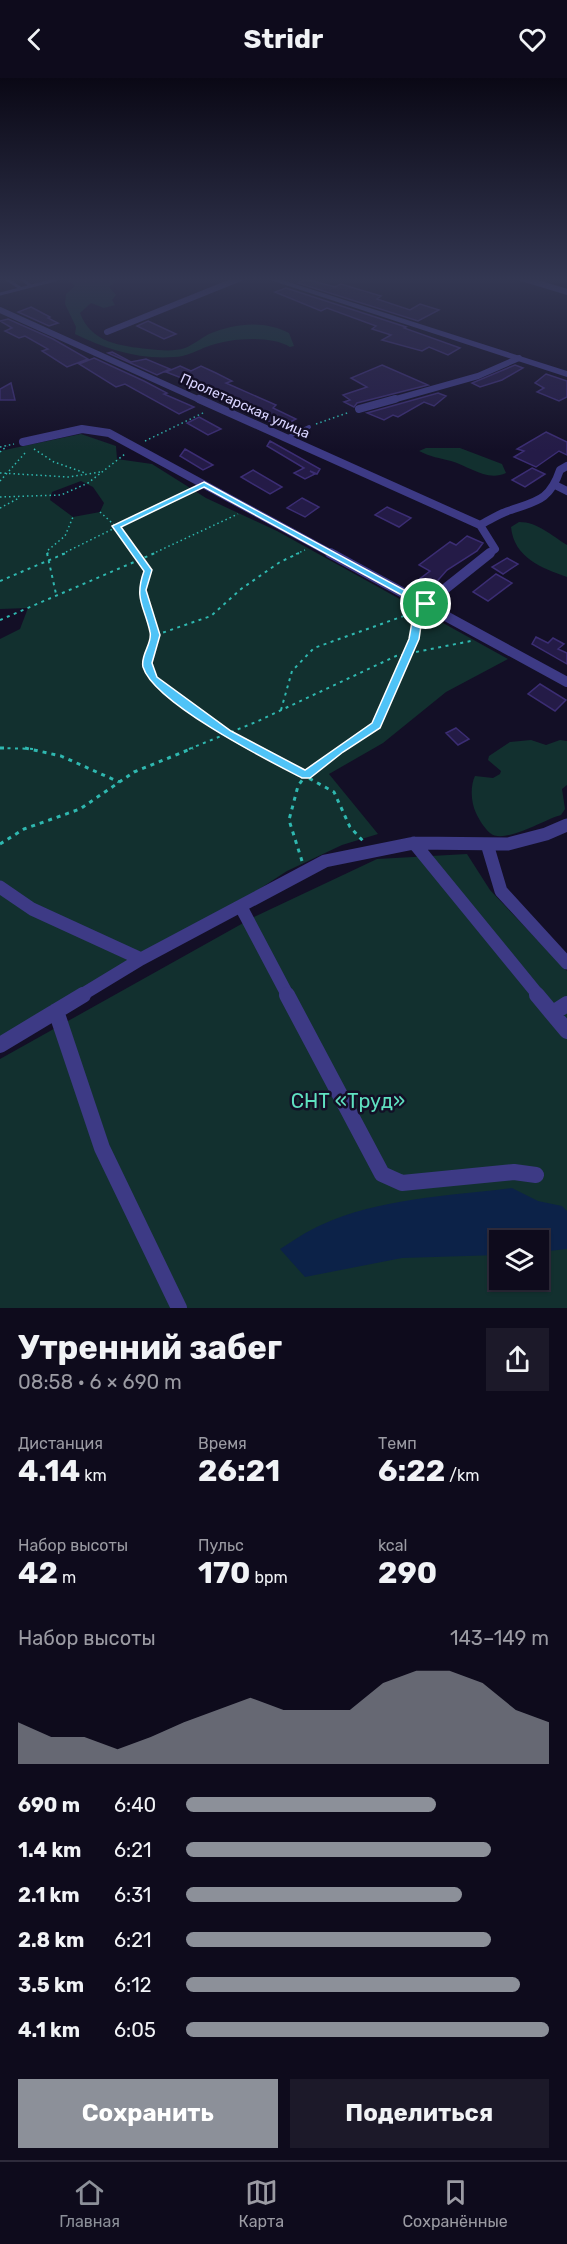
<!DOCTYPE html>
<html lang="ru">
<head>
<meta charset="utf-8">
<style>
  body { margin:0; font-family:Rubik,sans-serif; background:#1c1929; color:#f1f3f6; height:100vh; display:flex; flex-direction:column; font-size:22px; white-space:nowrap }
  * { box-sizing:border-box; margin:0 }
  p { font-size:20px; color:#9b9ba3 }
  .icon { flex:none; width:33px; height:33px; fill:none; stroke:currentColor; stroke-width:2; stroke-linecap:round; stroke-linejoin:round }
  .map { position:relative; height:1230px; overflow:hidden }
  .drawer { display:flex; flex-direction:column; background:#0e0b1c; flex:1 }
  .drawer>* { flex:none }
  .fabs { position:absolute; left:489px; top:1152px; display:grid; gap:12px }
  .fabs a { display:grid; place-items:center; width:60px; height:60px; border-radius:0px; background:#0e0b1c; box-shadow:0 2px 4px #0004,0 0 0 2px #2e2b3b; font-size:30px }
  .pin { position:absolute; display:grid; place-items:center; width:51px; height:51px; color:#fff; margin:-26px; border:3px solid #fff; border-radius:50%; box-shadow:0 2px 6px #0007 }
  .round { display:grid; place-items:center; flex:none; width:63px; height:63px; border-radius:0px; background:#1c1929 }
  .headline { display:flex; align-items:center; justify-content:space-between; height:102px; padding:0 18px }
  h1 { font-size:33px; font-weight:700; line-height:45px }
  .metrics { display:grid; grid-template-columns:repeat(3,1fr); gap:9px; height:102px; padding:6px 18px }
  .metrics div { display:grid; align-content:center }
  .metrics b { font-size:30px; font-weight:700 }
  .metrics small { font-size:16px; font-weight:400 }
  .metrics p { font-size:16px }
  .chart { height:168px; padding:12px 18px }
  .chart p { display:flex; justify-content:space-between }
  .chart svg { width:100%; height:108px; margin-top:6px; fill:#8c9099; opacity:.7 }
  .primary-button { display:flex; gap:12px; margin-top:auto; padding:12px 18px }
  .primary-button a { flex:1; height:69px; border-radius:0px; background:#8c9099; color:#fff; font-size:24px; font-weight:700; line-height:69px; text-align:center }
  .primary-button a+a { background:#1c1929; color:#f1f3f6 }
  ul { padding:0 18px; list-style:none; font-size:20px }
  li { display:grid; grid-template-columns:96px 72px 1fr; align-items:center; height:45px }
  li i { height:15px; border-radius:8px; background:#8c9099 }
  header { display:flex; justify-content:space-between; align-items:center; height:78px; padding:0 18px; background:#0e0b1c; font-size:27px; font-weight:700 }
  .tabs { display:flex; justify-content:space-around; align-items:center; height:84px; border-top:2px solid #2e2b3b; background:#0e0b1c; font-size:16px; color:#9b9ba3 }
  .tabs a { display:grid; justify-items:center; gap:3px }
  .tabs .selected { color:#8c9099 }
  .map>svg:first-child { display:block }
</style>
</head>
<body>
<header><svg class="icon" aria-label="back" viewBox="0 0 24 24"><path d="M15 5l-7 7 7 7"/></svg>Stridr<svg class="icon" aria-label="heart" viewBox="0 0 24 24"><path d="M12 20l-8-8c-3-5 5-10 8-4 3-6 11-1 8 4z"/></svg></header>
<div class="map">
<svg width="567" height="1230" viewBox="0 0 567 1230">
  <rect width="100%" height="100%" fill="#130f26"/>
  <!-- green -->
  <path fill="#12302f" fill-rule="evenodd" d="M66,200H119L109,209L116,217L112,222L115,227L104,230L91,225L80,235C91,265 121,268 148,271C161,272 172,274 185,270C193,267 201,260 209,256C235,245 264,242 289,255L294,268L290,269C271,257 230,260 209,268C197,272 187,279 174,279C140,282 105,271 75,256L76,249L65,226L66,216L75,208Z
    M81,356L116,368L117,381L152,386L206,420L277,453L508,581L446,614L383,665L329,696L378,756L342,767L287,793L186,859L0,966V561L20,551L28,530L0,531V373ZM81,403L93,409L104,425L100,434L73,439L50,422L52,414Z
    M426,370H460L502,386L506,395C487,404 469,388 451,383C439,380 431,379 419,373Z
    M519,444C538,444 552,458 567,467V499C542,490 514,480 511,449Z
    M531,662L546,667L560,662L567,663V707L562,711L565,731L561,737C545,741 504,767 490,755C484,750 479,741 476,735C471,725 470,708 475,698L493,700L500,696L501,693L488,682L489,678L510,664Z
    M467,776L490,812L567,893V1230H0V981L254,839L377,781ZM500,1162H538V1202H500Z"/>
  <!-- water -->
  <path fill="#0c2248" d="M512,1110L538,1123L562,1128L567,1133V1171L539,1174L538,1162H500L499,1177L402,1180L305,1199L280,1171C293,1163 307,1153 321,1147C380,1120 449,1118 512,1110Z"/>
  <!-- building -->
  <path fill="#241b47" stroke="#3b2d73" stroke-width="1.5" d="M305,201L335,209L341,206L381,218L377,221L410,232L420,226L439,232L418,243L298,205Z
    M286,210L406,249L404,250L460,270L448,277L429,269L422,273L382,262L391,257L372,251L376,248L327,230L321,233L275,214Z
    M31,229L50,239L48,240L58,245L49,248L18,234Z
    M8,241L53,261L88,281L67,289L42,273L48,271L25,258L19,260L5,253L12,250L0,243Z
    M148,243L176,256L164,261L137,248Z
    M112,274L131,284L146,281L170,291L157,297L108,275Z
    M94,280L144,303L167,315L164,316L194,329L179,336L125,306L116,309L79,286Z
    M382,287L428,307L357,325L354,329L344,324L350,322L343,317L367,309L351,300Z
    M515,287L523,290L502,302L480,309L472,305Z
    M180,288L191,293L201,288L216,295L232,303L226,305L276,327L273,330L296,341L281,349L229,325L223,322L226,320L202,308L166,294Z
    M546,296L567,303V319L559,323L537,314L544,310L535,305Z
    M11,305L15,322H0V311Z
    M438,315L446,318L434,328L424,324L398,339L393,337L384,342L367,335Z
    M199,339L221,351L208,357L187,345Z
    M546,354L567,364V377L559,373L536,389L514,379L524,373L517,371Z
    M270,363L320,391L317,396L310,393L315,396L305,401L294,395L304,390L267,368Z
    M185,371L213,387L203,392L180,378Z
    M532,390L545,396L525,409L512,402Z
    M253,392L282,409L270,416L241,399Z
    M302,420L319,429L305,439L287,430Z
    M387,429L411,440L399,449L375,437Z
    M467,458L483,465L477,473L447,492L431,510L426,511L414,505L430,493L419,487L450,464L456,467Z
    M507,480L518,486L503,496L492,489Z
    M496,496L512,505L488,523L473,514Z
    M536,559L548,565L553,560L564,566L558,571L567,575V586L532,566Z
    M540,606L566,622L555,633L528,616Z
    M456,650L469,661L458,667L446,655Z"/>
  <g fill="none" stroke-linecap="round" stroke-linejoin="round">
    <!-- path-far2 -->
    <path stroke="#2fb8b0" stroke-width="1.5" stroke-dasharray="1.5 3" stroke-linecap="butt" d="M316,346L350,334
      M145,363L205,334
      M0,369L14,366
      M34,371L54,384L85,395
      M0,374L7,368
      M0,395L69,399L100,394
      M0,403L25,375
      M0,419L61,417L88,405L125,376
      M0,430L19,420
      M100,434L122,454L137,476
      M48,476L47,473L65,458L73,439
      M62,476L192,412
      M152,476L238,436
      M296,476L305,472"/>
    <!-- path-far1 -->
    <path stroke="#2fb8b0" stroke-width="2" stroke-dasharray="3 4.5" stroke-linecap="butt" d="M47,475L56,516
      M136,475L148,492C139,521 149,526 155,554C157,564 147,574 147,585C147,608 236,660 257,671
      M0,503L66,475
      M0,542L155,475
      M156,557L211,538L241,511L280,484L299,475
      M281,632L292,593L314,570L415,534
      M0,670L37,671
      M189,671L256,644L396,578L471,563
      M339,671L377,647L414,561L418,536"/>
    <!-- path -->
    <path stroke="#2fb8b0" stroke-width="3" stroke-dasharray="4 5" stroke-linecap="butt" d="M0,670H5
      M25,670L61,678L119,704
      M254,670L334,714L350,749L363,763
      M0,766L24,751L80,731L134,694L193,670
      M302,783L289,742L298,708L306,697L341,670"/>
    <!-- service-far1 -->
    <path stroke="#3d3a85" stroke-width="3" d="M5,200L20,210
      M20,200L31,208
      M0,216L55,202L53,200"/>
    <!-- service -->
    <path stroke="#3d3a85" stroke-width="4" d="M286,360L309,349"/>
    <!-- minor-far4 -->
    <path stroke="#3d3a85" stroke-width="6" d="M521,200L567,214
      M0,232L202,323
      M107,254L241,200
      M389,323L478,298L519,280"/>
    <!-- minor-far3 -->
    <path stroke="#3d3a85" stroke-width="8" d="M199,321L480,447
      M359,331L395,321
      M23,364L82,351L109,355L332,476
      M555,407L567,413
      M488,476L495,471L480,447C490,442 500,435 511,432C537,423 550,422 560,392L567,388"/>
    <!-- minor-far2 -->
    <path stroke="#3d3a85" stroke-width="10" d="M330,475L567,604
      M426,526L490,475"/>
    <!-- minor-far1 -->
    <path stroke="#3d3a85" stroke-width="13" d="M414,765L539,918
      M487,766L501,813L567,885
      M0,809L32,831L141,881
      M241,829L288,918
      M80,918L141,881L325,783L414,765L508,766L546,756L567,747"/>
    <!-- minor -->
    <path stroke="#3d3a85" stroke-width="16" d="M287,917L382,1096L402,1105L514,1094L536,1097
      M537,917L567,953
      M56,933L102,1070L179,1230
      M553,935L567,926
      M0,967L83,917"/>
    <!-- tertiary -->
    <path fill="#3d3a85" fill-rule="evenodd" d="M264,200H276L567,293V299Z"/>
  </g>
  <!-- sky -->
  <linearGradient id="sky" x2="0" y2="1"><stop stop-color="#0a0815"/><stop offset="0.54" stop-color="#333752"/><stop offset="1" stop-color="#333752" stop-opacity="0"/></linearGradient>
  <rect width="567" height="373" fill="url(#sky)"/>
  <!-- route -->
  <path fill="#4fc3f7" stroke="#fff" stroke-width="1.5" fill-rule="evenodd" d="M204,404L430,526L423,534L419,561L380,650L343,674L310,700H302C267,682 154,625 143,589C140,577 153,565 150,554C144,527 134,521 144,493L112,448ZM204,409L420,527L414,533L409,561L372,645L305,692L231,653L157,599L152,585L160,557L146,512L152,492L121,449Z"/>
  <g text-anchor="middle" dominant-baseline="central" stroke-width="5" stroke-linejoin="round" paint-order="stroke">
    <!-- far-street labels -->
    <g font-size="14" fill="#d9d4ff" stroke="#130f26">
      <text transform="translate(245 328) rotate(24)">Пролетарская улица</text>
    </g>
    <!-- near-park labels -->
    <g font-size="20" fill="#5fe0c0" stroke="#130f26">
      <text x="348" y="1023">СНТ «Труд»</text>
    </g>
  </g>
</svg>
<div class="fabs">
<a><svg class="icon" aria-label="layers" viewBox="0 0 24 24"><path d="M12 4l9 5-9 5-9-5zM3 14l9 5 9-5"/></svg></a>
</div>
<div class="pin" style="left:426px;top:526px;background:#1e9e55"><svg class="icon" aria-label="arrive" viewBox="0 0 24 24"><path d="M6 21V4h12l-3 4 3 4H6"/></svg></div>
</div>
<section class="drawer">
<div class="headline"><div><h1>Утренний забег</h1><p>08:58 · 6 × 690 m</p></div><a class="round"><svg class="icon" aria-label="share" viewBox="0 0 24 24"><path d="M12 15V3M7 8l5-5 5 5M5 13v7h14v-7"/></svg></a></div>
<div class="metrics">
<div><p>Дистанция</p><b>4.14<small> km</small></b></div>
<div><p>Время</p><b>26:21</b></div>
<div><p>Темп</p><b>6:22<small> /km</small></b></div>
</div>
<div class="metrics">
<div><p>Набор высоты</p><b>42<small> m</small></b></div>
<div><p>Пульс</p><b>170<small> bpm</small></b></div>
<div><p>kcal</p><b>290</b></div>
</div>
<div class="chart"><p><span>Набор высоты</span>143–149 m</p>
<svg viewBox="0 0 160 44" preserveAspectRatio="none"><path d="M0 44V27L10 33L20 33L30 38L40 33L50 27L60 22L70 17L80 22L90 22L100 22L110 11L120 6L130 6L140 11L150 22L160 27V44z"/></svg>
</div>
<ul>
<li><b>690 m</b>6:40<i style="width:69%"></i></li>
<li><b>1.4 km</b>6:21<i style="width:84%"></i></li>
<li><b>2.1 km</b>6:31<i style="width:76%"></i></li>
<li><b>2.8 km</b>6:21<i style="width:84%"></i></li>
<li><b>3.5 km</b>6:12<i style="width:92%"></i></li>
<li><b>4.1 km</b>6:05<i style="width:100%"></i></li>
</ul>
<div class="primary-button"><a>Сохранить</a><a>Поделиться</a></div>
</section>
<nav class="tabs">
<a class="selected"><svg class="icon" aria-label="home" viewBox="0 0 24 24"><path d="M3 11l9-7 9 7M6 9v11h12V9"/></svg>Главная</a>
<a><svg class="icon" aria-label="map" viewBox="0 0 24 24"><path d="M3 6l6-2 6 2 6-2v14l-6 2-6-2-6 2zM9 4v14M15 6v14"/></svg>Карта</a>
<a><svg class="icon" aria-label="saved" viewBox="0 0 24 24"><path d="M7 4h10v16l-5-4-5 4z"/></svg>Сохранённые</a>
</nav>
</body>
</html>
